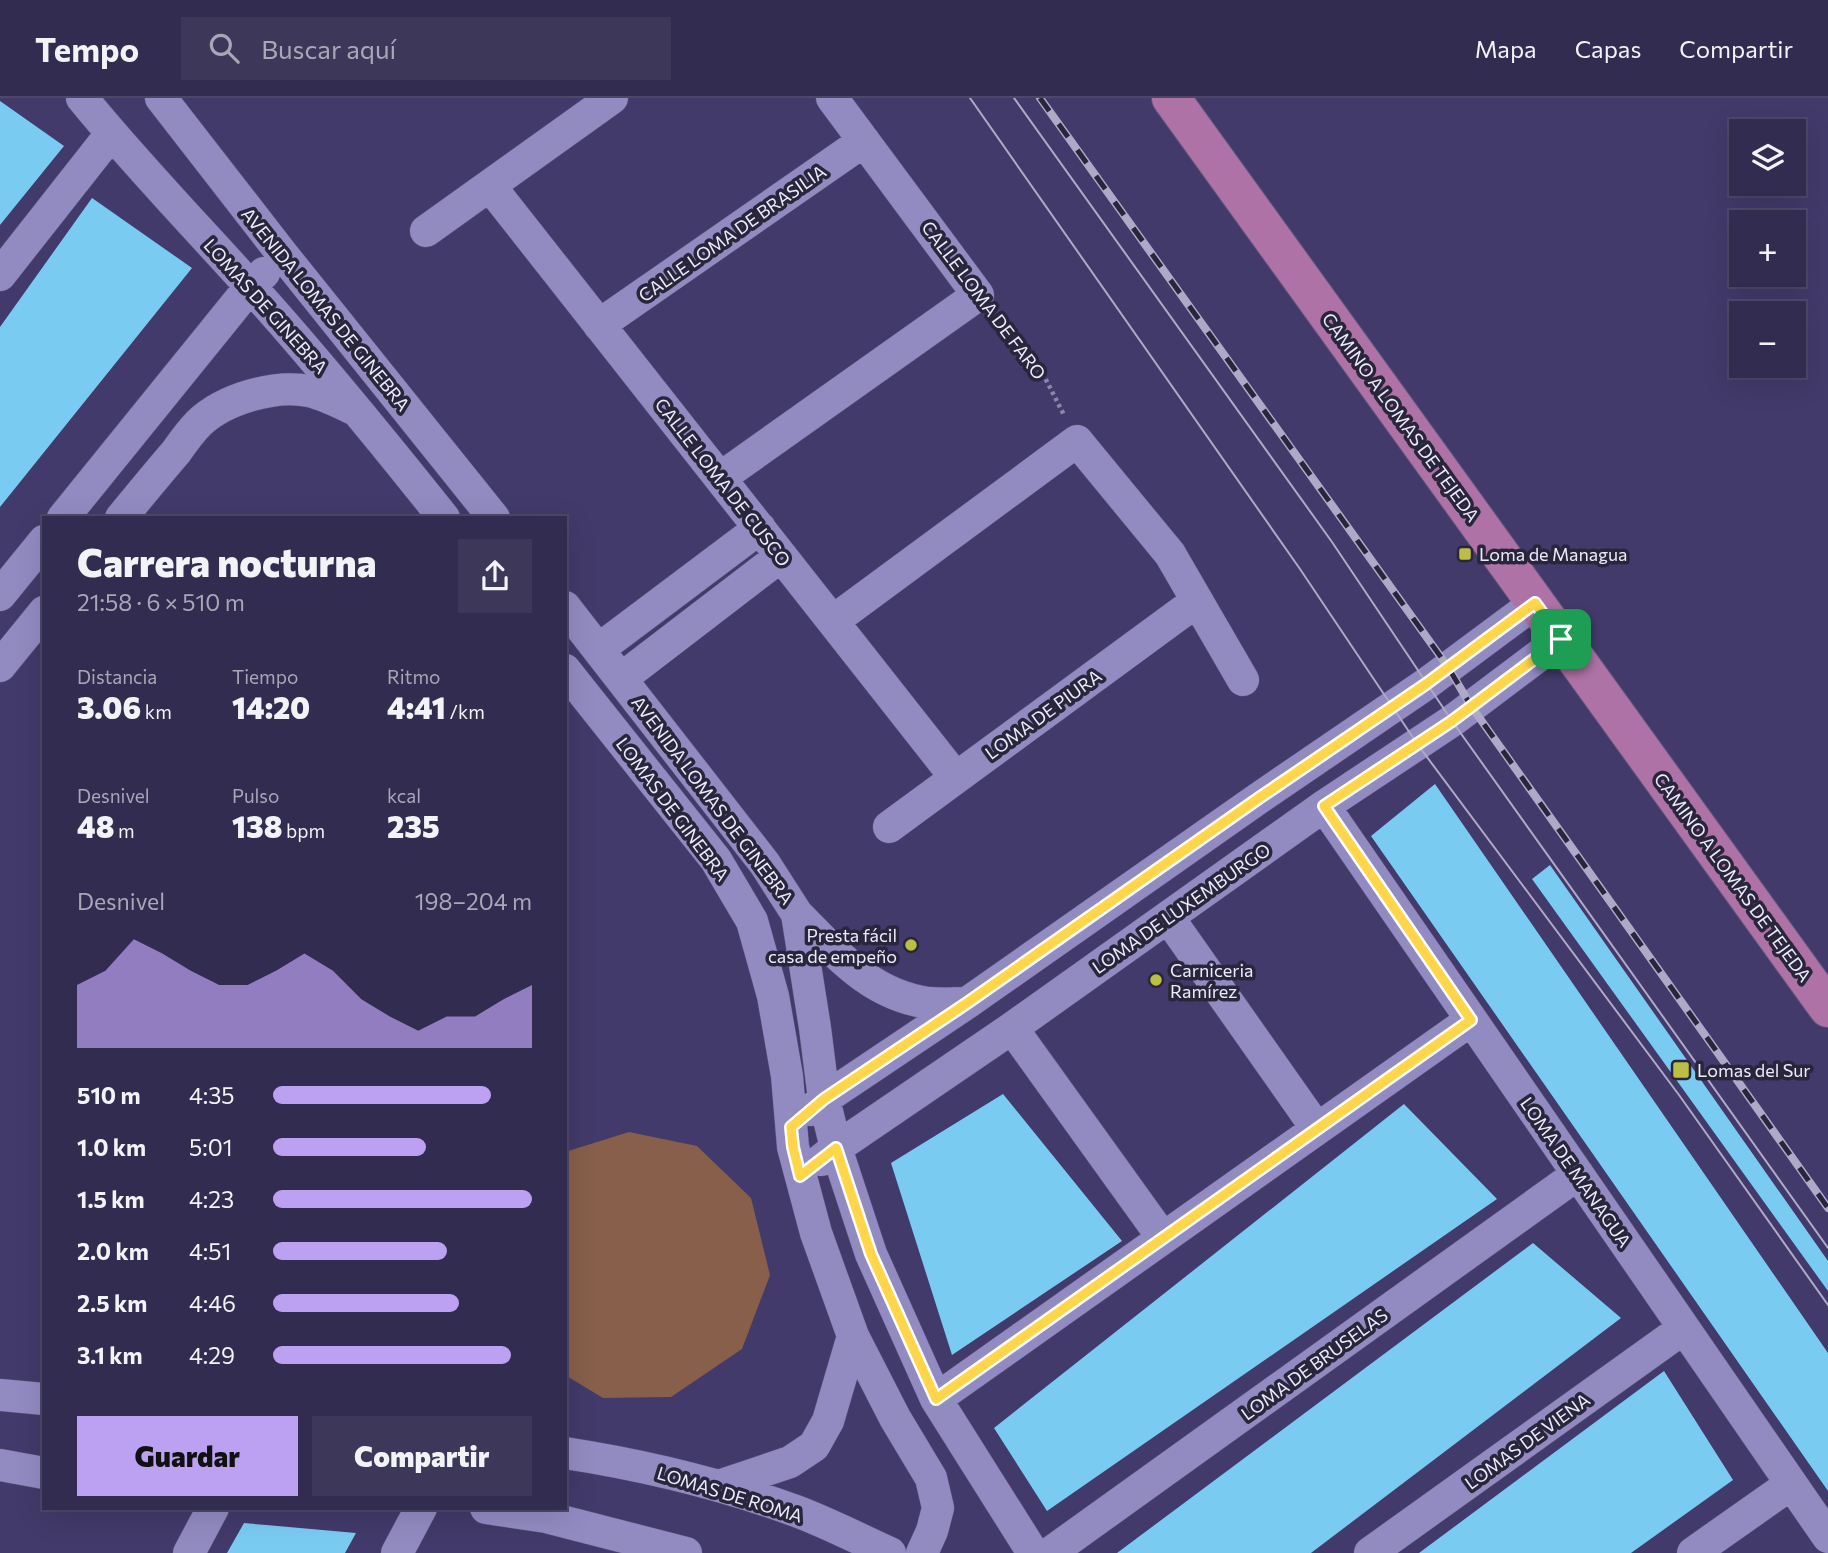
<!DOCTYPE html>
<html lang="es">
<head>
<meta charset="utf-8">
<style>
  body { margin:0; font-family:Commissioner,sans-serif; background:#3d385a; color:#f1f3f6; height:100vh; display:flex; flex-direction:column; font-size:26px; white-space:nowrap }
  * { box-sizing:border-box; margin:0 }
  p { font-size:23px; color:#a8a7b7 }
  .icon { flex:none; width:38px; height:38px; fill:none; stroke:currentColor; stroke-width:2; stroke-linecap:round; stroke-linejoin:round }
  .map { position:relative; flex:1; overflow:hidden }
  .panel { position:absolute; left:42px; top:418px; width:525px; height:994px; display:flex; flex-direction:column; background:#322c50; border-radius:0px; box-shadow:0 7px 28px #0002,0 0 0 2px #4d4867 }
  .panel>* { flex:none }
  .tools { position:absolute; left:1729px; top:21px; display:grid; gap:14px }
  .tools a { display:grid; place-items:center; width:77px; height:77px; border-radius:0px; background:#322c50; box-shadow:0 7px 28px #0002,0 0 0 2px #4d4867; font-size:35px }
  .pin { position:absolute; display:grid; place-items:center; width:60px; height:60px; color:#fff; margin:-30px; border-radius:14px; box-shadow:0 4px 10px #0006 }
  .round { display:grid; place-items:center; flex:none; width:74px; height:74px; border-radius:0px; background:#3d385a }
  .head { display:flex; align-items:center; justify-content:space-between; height:119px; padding:0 35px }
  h1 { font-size:38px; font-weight:800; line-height:52px }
  .metrics { display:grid; grid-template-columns:repeat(3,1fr); gap:10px; height:119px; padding:7px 35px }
  .metrics div { display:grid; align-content:center }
  .metrics b { font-size:30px; font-weight:800 }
  .metrics small { font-size:19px; font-weight:400 }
  .metrics p { font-size:19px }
  .chart { height:196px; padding:14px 35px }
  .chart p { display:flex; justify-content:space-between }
  .chart svg { width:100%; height:126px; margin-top:7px; fill:#bca0f2; opacity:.7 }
  .action { display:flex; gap:14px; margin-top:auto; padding:14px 35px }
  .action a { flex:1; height:80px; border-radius:0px; background:#bca0f2; color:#111; font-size:28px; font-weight:800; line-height:80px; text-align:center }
  .action a+a { background:#3d385a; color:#f1f3f6 }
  ul { padding:0 35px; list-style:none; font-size:23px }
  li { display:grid; grid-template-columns:112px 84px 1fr; align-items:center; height:52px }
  li i { height:18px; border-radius:9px; background:#bca0f2 }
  header { display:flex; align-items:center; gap:42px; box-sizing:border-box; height:98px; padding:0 35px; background:#322c50; border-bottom:2px solid #4d4867 }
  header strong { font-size:33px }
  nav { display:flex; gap:38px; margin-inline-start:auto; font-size:24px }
  .search { width:490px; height:63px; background:#3d385a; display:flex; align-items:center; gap:18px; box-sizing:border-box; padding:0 24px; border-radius:0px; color:#a8a7b7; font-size:26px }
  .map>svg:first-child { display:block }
</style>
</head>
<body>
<header>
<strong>Tempo</strong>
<div class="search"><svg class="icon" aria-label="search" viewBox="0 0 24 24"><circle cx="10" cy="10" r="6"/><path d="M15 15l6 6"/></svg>Buscar aquí</div>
<nav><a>Mapa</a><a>Capas</a><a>Compartir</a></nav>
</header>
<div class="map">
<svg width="1828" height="1455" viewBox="0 0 1828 1455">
  <rect width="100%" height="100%" fill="#423a6a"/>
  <!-- green -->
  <path fill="#875f4a" d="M629,1034L697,1048L751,1100L770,1177L742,1251L671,1299L603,1300L565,1277V1054Z"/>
  <!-- building -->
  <path fill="#7acbf2" d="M0,3L64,48L0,127Z
    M92,100L192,170L0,409V229Z
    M1435,686L1828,1255V1393L1371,738Z
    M1550,767L1828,1163V1193L1532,781Z
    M1003,996L1122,1143L952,1257L891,1065Z
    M1404,1006L1497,1101L1047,1413L994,1330Z
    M1533,1145L1621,1220L1311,1455H1117Z
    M1664,1273L1733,1382L1631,1455H1419Z
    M244,1425L356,1435L345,1455H227Z"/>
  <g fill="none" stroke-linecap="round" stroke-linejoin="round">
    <defs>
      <path id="minor" d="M82,0C135,65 193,125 249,187C317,262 381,341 444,420
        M161,0L283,157L494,420
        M490,88L956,680
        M426,133L612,0
        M0,177L111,36
        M599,227L864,43
        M720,380L978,197L832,0
        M63,420L250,189L264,175
        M121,420C139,398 157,376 176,354C183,344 191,333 199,325C224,301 275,286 309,293C325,297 339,304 353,311
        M0,497L44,443
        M565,509L765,766L797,816L815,930L824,1001L836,1050L871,1156L936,1301L1033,1455
        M833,523L1077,343L1170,456L1243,582
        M599,551L760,430
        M0,568L44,514
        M565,572L716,762L752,823L773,898L787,978L793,1049L816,1135L853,1238L895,1320L931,1380L938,1410L932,1433L922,1455
        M622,580L781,458
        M1324,708L1828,1439
        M889,729L1197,503
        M797,816C837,856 870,897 929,905C941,906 955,905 967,905
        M1168,819L1317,1031
        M1012,930L1163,1140
        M811,1012L824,1001L967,905L1259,700L1426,586L1535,505
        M821,1062L836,1050L1012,930L1324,708L1452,623L1561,541
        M0,1297L44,1301
        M936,1301L1471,922
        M565,1355C643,1367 722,1386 796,1413C828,1425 859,1441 890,1455
        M0,1367L44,1375
        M719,1388L790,1364L814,1348L828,1323L853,1238
        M486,1410L546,1419L686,1455
        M189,1455L213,1410
        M397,1455L421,1410
        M1050,1455L1578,1076
        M1370,1455L1684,1230
        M1693,1455L1791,1386"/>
      <path id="major" d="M1171,0L1828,910"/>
    </defs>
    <!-- minor casing -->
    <use href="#minor" stroke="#5c557b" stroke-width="33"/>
    <!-- major casing -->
    <use href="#major" stroke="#5c557b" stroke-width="40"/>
    <!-- path -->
    <path stroke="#8c87aa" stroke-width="4.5" stroke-dasharray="3.5 3.5" stroke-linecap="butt" d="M998,221L1042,274L1064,317"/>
    <!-- minor -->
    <use href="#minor" stroke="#928bc2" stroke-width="32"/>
    <!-- major -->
    <use href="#major" stroke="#af72a6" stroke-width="38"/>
    <!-- tram -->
    <path stroke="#ada9c7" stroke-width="2" d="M970,0L1300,471L1418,647L1679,997L1828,1207
      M1014,0L1332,444L1452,623L1828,1150"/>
    <defs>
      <path id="rail" d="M1040,0L1448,569L1471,608L1828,1110"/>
    </defs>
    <!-- rail casing -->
    <use href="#rail" stroke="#ada9c7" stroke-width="8"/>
    <!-- rail -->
    <use href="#rail" stroke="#29263c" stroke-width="5" stroke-dasharray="16" stroke-linecap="butt"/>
  </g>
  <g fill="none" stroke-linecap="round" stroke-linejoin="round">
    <defs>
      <path id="route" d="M1535,505L1561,541L1452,623L1324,708L1471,922L936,1301L871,1156L836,1050L800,1078L793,1049L791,1029L824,1001L967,905L1259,700L1426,586Z"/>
    </defs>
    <!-- route casing -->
    <use href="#route" stroke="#fff" stroke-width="14"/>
    <!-- route -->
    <use href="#route" stroke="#ffd54a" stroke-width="9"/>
  </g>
  <!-- markers -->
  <g fill="#bdbf43" stroke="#29263c" stroke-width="2.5">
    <rect x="1458" y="449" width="14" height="14" rx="3.5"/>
    <circle cx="911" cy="847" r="7"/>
    <circle cx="1156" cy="882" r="7"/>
    <rect x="1672" y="963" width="18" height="18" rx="3.5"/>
  </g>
  <g text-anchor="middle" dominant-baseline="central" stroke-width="7" stroke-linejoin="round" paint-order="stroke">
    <!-- street labels -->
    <g font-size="18" fill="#ecebfd" stroke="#29263c">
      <text transform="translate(732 135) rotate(-35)">CALLE LOMA DE BRASILIA</text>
      <text transform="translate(984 202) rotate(53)">CALLE LOMA DE FARO</text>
      <text transform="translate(266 208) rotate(48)">LOMAS DE GINEBRA</text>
      <text transform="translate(326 211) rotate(51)">AVENIDA LOMAS DE GINEBRA</text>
      <text transform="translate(1401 319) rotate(54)">CAMINO A LOMAS DE TEJEDA</text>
      <text transform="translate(723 384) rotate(52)">CALLE LOMA DE CUSCO</text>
      <text transform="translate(1043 616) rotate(-36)">LOMA DE PIURA</text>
      <text transform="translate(713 702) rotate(53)">AVENIDA LOMAS DE GINEBRA</text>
      <text transform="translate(673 711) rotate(53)">LOMAS DE GINEBRA</text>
      <text transform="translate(1733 779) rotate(54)">CAMINO A LOMAS DE TEJEDA</text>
      <text transform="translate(1181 810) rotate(-35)">LOMA DE LUXEMBURGO</text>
      <text transform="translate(1576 1074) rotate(55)">LOMA DE MANAGUA</text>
      <text transform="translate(1314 1266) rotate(-36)">LOMA DE BRUSELAS</text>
      <text transform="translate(1527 1343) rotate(-36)">LOMAS DE VIENA</text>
      <text transform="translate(730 1396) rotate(17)">LOMAS DE ROMA</text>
    </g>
    <!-- poi labels -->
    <g font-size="18" fill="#ecebfd" stroke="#29263c" text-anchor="start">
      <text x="1479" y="456">Loma de Managua</text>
      <text x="897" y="837" text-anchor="end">Presta fácil<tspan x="897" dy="21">casa de empeño</tspan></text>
      <text x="1170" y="872">Carniceria<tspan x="1170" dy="21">Ramírez</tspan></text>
      <text x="1697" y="972">Lomas del Sur</text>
    </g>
  </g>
</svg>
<div class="tools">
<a><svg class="icon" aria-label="layers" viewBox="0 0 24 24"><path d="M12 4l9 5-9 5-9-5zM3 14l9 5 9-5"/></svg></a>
<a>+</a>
<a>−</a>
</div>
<div class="pin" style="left:1561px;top:541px;background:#1e9e55"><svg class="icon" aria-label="arrive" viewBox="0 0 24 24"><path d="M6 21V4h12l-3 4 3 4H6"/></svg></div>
<section class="panel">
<div class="head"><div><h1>Carrera nocturna</h1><p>21:58 · 6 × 510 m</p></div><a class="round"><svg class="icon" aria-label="share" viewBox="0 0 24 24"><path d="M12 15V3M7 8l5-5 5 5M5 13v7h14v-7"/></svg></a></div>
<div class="metrics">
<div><p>Distancia</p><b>3.06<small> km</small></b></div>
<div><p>Tiempo</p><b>14:20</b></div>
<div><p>Ritmo</p><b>4:41<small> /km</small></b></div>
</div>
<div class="metrics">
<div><p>Desnivel</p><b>48<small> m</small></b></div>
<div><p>Pulso</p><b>138<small> bpm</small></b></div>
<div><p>kcal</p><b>235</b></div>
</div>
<div class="chart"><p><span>Desnivel</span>198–204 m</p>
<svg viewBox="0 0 160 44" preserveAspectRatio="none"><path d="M0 44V22L10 17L20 6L30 11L40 17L50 22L60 22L70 17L80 11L90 17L100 27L110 33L120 38L130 33L140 33L150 27L160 22V44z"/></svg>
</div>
<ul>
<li><b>510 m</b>4:35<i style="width:84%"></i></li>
<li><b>1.0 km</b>5:01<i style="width:59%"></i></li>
<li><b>1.5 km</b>4:23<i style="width:100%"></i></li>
<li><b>2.0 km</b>4:51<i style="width:67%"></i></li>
<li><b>2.5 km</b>4:46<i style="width:72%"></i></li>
<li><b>3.1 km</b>4:29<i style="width:92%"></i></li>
</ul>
<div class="action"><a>Guardar</a><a>Compartir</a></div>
</section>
</div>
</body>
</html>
